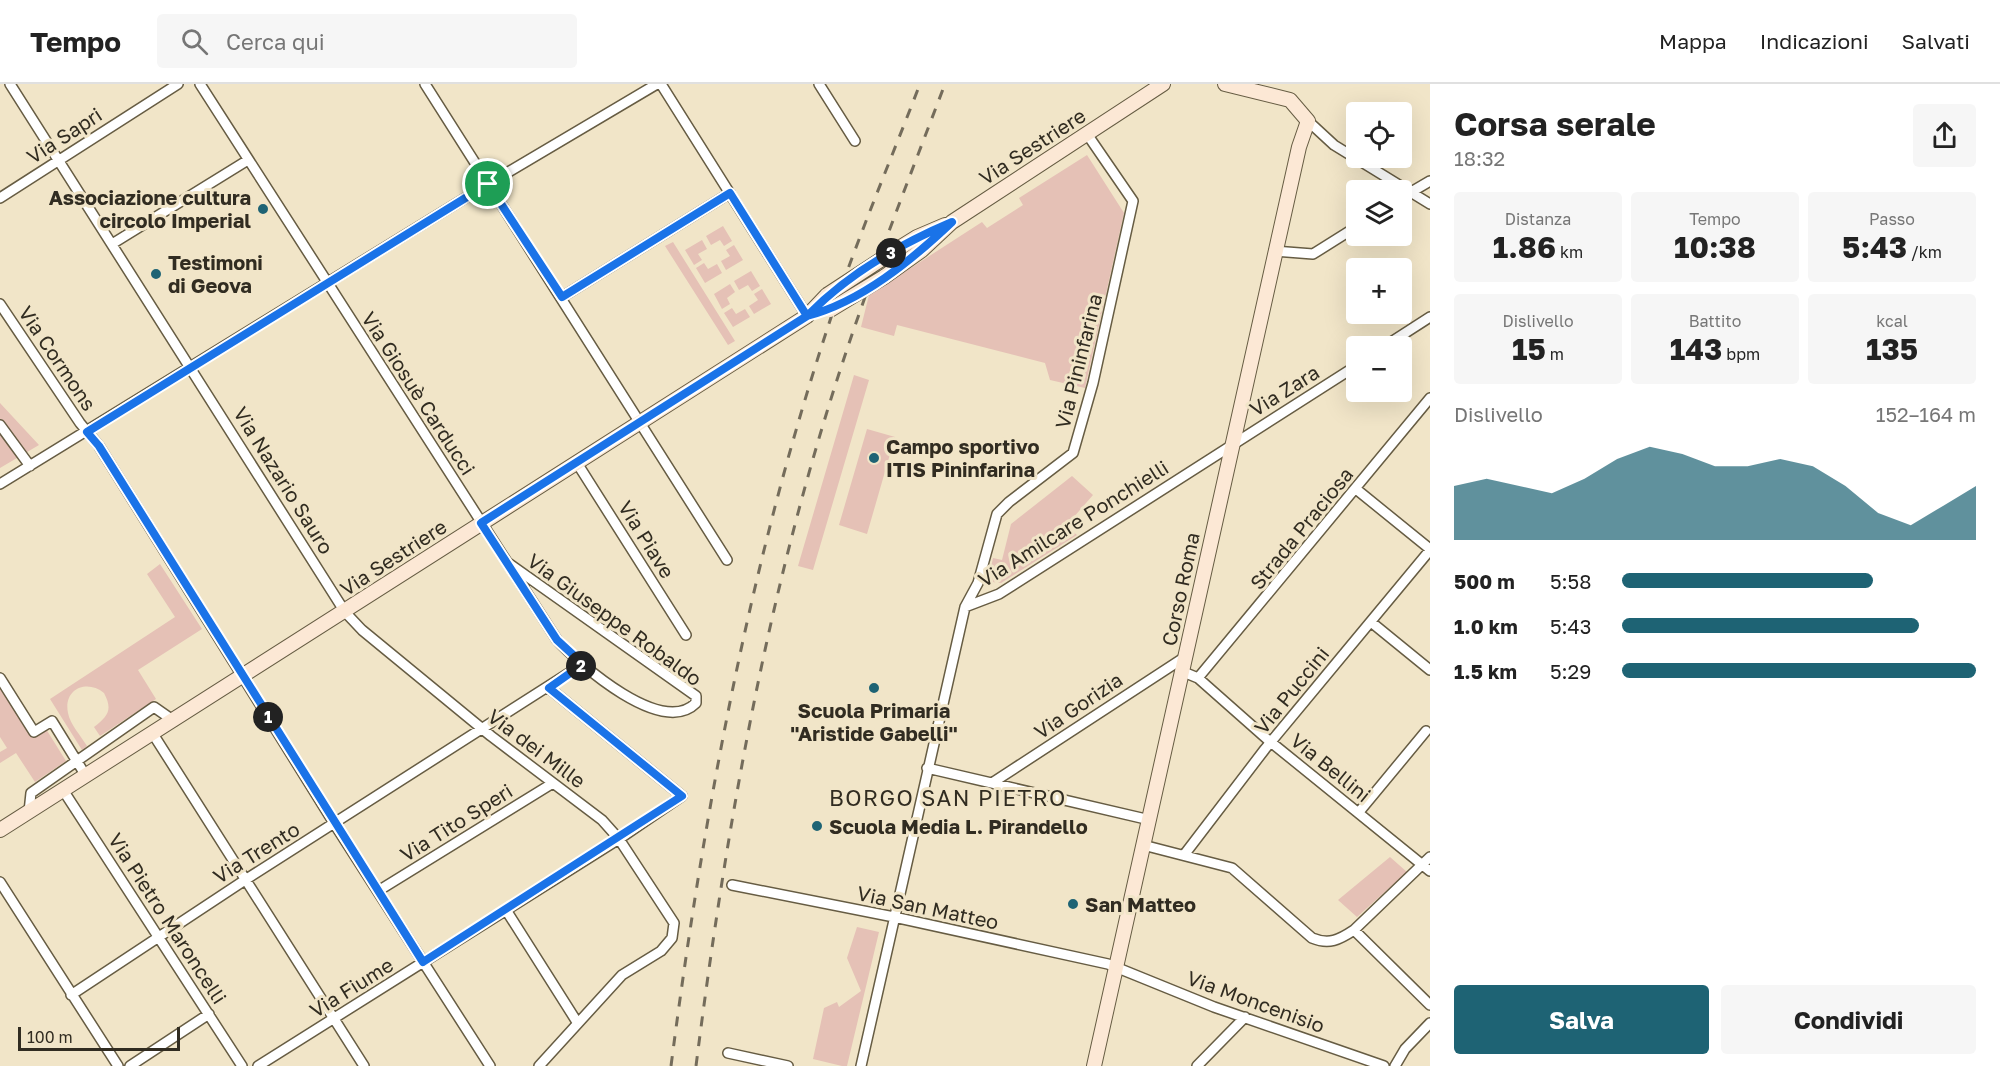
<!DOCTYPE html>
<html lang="it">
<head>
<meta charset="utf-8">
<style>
  body { margin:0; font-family:"Golos Text",sans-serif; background:#f6f6f6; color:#222; height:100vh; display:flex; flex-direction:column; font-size:22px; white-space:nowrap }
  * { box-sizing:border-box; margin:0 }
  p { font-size:20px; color:#767676 }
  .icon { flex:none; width:33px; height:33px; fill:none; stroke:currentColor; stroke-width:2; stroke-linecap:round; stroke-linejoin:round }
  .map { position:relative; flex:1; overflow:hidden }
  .drawer { display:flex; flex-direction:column; background:#fff; width:570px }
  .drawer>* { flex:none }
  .fabs { position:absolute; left:1346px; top:18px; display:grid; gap:12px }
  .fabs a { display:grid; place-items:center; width:66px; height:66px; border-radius:6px; background:#fff; box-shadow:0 6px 24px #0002; font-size:30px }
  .scale { position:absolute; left:18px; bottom:15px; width:162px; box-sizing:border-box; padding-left:6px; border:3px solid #312c21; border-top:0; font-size:16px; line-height:21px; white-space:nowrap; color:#312c21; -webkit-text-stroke:4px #f1e5c8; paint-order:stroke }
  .pin { position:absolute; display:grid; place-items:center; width:51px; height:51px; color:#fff; margin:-26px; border:3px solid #fff; border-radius:50%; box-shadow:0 2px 6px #0007 }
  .km { position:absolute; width:30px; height:30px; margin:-15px; border-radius:50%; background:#222; color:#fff; font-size:16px; line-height:30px; text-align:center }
  .round { display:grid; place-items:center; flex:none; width:63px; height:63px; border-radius:6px; background:#f6f6f6 }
  .headline { display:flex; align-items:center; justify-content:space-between; height:102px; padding:0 24px }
  h1 { font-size:33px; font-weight:700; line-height:45px }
  .figures { display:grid; grid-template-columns:repeat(3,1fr); gap:9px; height:102px; padding:6px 24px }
  .figures div { display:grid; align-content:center; border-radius:6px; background:#f6f6f6; text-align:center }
  .figures b { font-size:30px; font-weight:700 }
  .figures small { font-size:16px; font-weight:400 }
  .figures p { font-size:16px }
  .chart { height:168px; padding:12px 24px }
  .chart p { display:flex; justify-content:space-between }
  .chart svg { width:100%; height:108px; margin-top:6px; fill:#1e6374; opacity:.7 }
  .cta { display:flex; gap:12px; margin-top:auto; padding:12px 24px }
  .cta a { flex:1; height:69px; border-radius:6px; background:#1e6374; color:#fff; font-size:24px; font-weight:700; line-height:69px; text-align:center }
  .cta a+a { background:#f6f6f6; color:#222 }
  ul { padding:0 24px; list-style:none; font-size:20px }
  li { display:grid; grid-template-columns:96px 72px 1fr; align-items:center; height:45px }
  li i { height:15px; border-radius:8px; background:#1e6374 }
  header { display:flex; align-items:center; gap:36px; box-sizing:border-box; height:84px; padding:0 30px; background:#fff; border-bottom:2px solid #e0e0e0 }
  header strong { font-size:28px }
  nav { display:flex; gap:33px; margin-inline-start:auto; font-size:21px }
  .search { width:420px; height:54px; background:#f6f6f6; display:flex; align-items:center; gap:15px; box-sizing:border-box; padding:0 21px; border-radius:6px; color:#767676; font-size:22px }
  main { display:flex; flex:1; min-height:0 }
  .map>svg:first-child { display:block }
</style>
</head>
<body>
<header>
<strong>Tempo</strong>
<div class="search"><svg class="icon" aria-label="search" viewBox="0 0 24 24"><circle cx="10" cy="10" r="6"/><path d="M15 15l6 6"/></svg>Cerca qui</div>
<nav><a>Mappa</a><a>Indicazioni</a><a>Salvati</a></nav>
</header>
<main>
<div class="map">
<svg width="1430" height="982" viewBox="0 0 1430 982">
  <rect width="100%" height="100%" fill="#f1e5c8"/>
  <!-- green -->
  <path fill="#e5c1b6" d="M1087,71L1124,129L1085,304L1050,296L1045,279L897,241L894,252L861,243L869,211L982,138L987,144L1023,121L1019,114Z
    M723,142L732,157L724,162L720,156L711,161L706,152Z
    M702,156L707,165L698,170L702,176L694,181L685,166Z
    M673,158L735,257L728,261L665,162Z
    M734,161L743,176L726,186L721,177L730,172L726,166Z
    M704,179L708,185L717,180L722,189L705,199L696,184Z
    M751,187L760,202L752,207L748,201L739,206L734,197Z
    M730,200L735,208L727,214L730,220L722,225L714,210Z
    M762,205L771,220L754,230L749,222L758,216L754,210Z
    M732,224L736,230L745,225L750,233L733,243L724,229Z
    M854,291L869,296L813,486L798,482Z
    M0,319L39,361L0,384Z
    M867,345L895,353L867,450L839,441Z
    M1072,392L1093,411L1066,442L1077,451L1001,499L992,498L990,488L993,474L1002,476L1011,440Z
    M160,480L202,545L138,586L156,615L100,652L94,643C108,632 113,626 104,609C87,595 63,605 68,629C70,640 81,652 87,662L82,666L50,615L175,533L147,490Z
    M0,601L34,653L46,645L66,677L35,698L16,669L0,679V668L7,664L0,653Z
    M1390,773L1407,788L1357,833L1338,816Z
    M857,843L879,848L847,982H842L813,975L824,924L837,918L839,923L861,907L847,874Z"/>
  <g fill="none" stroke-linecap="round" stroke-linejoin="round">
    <defs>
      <path id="street" d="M10,0L345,528L362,546L491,652L602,736L619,755L674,839L672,854L661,867L622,891L539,982
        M200,0L557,556C580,581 662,653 696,619V612L508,479
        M425,0L727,476
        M661,0L807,232
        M819,0L855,57
        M1308,37L1334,61L1430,120
        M0,114L178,0
        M1401,114L1430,97
        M112,160L248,76
        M1274,167L1313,170L1356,143
        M562,213L730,109
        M0,220L80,339L99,362L339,747L490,982
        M1385,262L1430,233
        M0,341L30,382
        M577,379L686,551
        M0,400L488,100L657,0
        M1356,405L1430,465
        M965,523L999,510L1356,282
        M1371,538L1430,586
        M1181,587L1198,594L1267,655L1430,787
        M0,594L34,648L52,637L86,692
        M1198,594L1430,314
        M153,650L364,982
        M927,684L1150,736
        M992,699L1185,573
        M63,706L242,982
        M29,728L31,709L154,623L174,637
        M1359,728L1426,647
        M1143,761L1232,784L1312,854C1329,861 1339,856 1354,846L1430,773
        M1184,771L1265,665L1430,466
        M0,798L118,982
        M732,801L894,833L1108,880L1214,923L1384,982
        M378,807L553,699
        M506,826L577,938
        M1354,846L1430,921
        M71,911L245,796L583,580
        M728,969L788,982
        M130,982L209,930
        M258,982L619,755L682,712L549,604
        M861,982L965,523L978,499L997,430L1009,418L1073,369L1093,299L1133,117L1087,50
        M1197,982L1245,933
        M1395,982L1405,965L1430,939"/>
      <path id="secondary" d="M888,171L917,153L945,141
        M884,193L922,166L952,138L1163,0
        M0,746L807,232L827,211
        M1094,982L1299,63L1308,37L1290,16L1225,0"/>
    </defs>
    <!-- street casing -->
    <use href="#street" stroke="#665c43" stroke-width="12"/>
    <!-- secondary casing -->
    <use href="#secondary" stroke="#665c43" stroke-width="16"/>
    <!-- street -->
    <use href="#street" stroke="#fff" stroke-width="9"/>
    <!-- secondary -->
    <use href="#secondary" stroke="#fce8d5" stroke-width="14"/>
    <!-- rail -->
    <path stroke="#746c5b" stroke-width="3" stroke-dasharray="10 10" stroke-linecap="butt" d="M671,982C705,720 753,460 839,210C864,139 893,70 920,0
      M696,982C724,762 761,543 826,331C860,219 903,110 945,0"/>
    <defs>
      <path id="secondary-bridge" d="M827,211L888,171
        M830,226L884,193"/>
    </defs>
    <!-- secondary-bridge casing -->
    <use href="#secondary-bridge" stroke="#665c43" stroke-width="16" stroke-linecap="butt"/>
    <!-- secondary-bridge -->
    <use href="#secondary-bridge" stroke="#fce8d5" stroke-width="14"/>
  </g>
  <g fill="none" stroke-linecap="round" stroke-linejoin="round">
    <defs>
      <path id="route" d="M488,100L87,348L99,362L423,878L682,712L549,604L583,580L557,556L481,439L807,232C861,218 912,176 952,138C900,160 847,191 807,232L730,109L562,213L488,100"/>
    </defs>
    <!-- route casing -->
    <use href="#route" stroke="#fff" stroke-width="12"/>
    <!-- route -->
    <use href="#route" stroke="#1a73e8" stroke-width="8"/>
  </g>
  <!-- markers -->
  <g fill="#1e6374" stroke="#f1e5c8" stroke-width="2">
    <circle cx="263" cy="125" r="6"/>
    <circle cx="156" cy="190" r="6"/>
    <circle cx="874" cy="374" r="6"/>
    <circle cx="874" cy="604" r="6"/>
    <circle cx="817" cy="742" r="6"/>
    <circle cx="1073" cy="820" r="6"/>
  </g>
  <g text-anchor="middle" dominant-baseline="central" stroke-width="6" stroke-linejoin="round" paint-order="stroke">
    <!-- street labels -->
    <g font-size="20" fill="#312c21" stroke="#f1e5c8">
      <text transform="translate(64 51) rotate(-33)">Via Sapri</text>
      <text transform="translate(1032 62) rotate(-33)">Via Sestriere</text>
      <text transform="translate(58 274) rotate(56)">Via Cormons</text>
      <text transform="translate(1078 277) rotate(-76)">Via Pininfarina</text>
      <text transform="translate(1284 306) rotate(-32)">Via Zara</text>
      <text transform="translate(419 309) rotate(57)">Via Giosuè Carducci</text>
      <text transform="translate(284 396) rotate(58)">Via Nazario Sauro</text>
      <text transform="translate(1073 439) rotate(-32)">Via Amilcare Ponchielli</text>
      <text transform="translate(1301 444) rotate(-51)">Strada Praciosa</text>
      <text transform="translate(647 455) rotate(58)">Via Piave</text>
      <text transform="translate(393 473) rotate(-33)">Via Sestriere</text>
      <text transform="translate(1180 505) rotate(-78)">Corso Roma</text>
      <text transform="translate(615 535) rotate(36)">Via Giuseppe Robaldo</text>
      <text transform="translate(1291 606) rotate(-51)">Via Puccini</text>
      <text transform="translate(1078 621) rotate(-34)">Via Gorizia</text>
      <text transform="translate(537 664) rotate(37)">Via dei Mille</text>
      <text transform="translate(1331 683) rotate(39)">Via Bellini</text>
      <text transform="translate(456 738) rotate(-32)">Via Tito Speri</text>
      <text transform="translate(256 768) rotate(-32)">Via Trento</text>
      <text transform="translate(928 823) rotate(12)">Via San Matteo</text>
      <text transform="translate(168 834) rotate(57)">Via Pietro Maroncelli</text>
      <text transform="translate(351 903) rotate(-32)">Via Fiume</text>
      <text transform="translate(1256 917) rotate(20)">Via Moncenisio</text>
    </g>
    <!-- poi labels -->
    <g font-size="20" font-weight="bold" fill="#312c21" stroke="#f1e5c8" text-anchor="start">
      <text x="251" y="113" text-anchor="end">Associazione cultura<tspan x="251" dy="23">circolo Imperial</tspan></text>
      <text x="168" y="178">Testimoni<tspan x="168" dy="23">di Geova</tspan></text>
      <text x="886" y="362">Campo sportivo<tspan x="886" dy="23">ITIS Pininfarina</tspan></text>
      <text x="874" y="626" text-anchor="middle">Scuola Primaria<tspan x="874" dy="23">"Aristide Gabelli"</tspan></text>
      <text x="829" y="742">Scuola Media L. Pirandello</text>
      <text x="1085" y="820">San Matteo</text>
    </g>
    <!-- quarter labels -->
    <g font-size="22" letter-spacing="1.5" fill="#312c21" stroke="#f1e5c8">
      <text x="948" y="713">BORGO SAN PIETRO</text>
    </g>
  </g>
</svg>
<div class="fabs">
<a><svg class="icon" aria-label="locate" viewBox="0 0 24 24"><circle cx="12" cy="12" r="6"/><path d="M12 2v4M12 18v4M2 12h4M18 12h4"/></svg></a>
<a><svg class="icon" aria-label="layers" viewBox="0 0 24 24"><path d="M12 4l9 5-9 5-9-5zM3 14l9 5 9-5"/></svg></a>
<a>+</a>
<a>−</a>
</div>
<div class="scale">100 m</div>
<div class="pin" style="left:488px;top:100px;background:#1e9e55"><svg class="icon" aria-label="arrive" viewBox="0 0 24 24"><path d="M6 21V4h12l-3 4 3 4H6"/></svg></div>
<b class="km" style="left:268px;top:633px">1</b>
<b class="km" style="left:581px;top:582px">2</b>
<b class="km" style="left:891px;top:169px">3</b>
</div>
<section class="drawer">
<div class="headline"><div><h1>Corsa serale</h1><p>18:32</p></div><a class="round"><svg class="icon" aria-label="share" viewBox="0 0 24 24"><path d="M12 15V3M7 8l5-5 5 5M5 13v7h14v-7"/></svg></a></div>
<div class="figures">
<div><p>Distanza</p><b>1.86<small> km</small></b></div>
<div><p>Tempo</p><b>10:38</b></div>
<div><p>Passo</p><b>5:43<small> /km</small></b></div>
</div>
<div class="figures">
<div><p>Dislivello</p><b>15<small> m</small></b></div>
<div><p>Battito</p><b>143<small> bpm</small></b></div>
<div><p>kcal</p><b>135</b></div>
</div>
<div class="chart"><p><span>Dislivello</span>152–164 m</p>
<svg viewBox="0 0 160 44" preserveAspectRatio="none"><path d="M0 44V22L10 19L20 22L30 25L40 19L50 11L60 6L70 9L80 14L90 14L100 11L110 14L120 22L130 33L140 38L150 30L160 22V44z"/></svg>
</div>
<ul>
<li><b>500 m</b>5:58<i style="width:71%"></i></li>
<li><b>1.0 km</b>5:43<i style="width:84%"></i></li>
<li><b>1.5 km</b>5:29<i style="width:100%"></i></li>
</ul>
<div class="cta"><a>Salva</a><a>Condividi</a></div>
</section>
</main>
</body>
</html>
